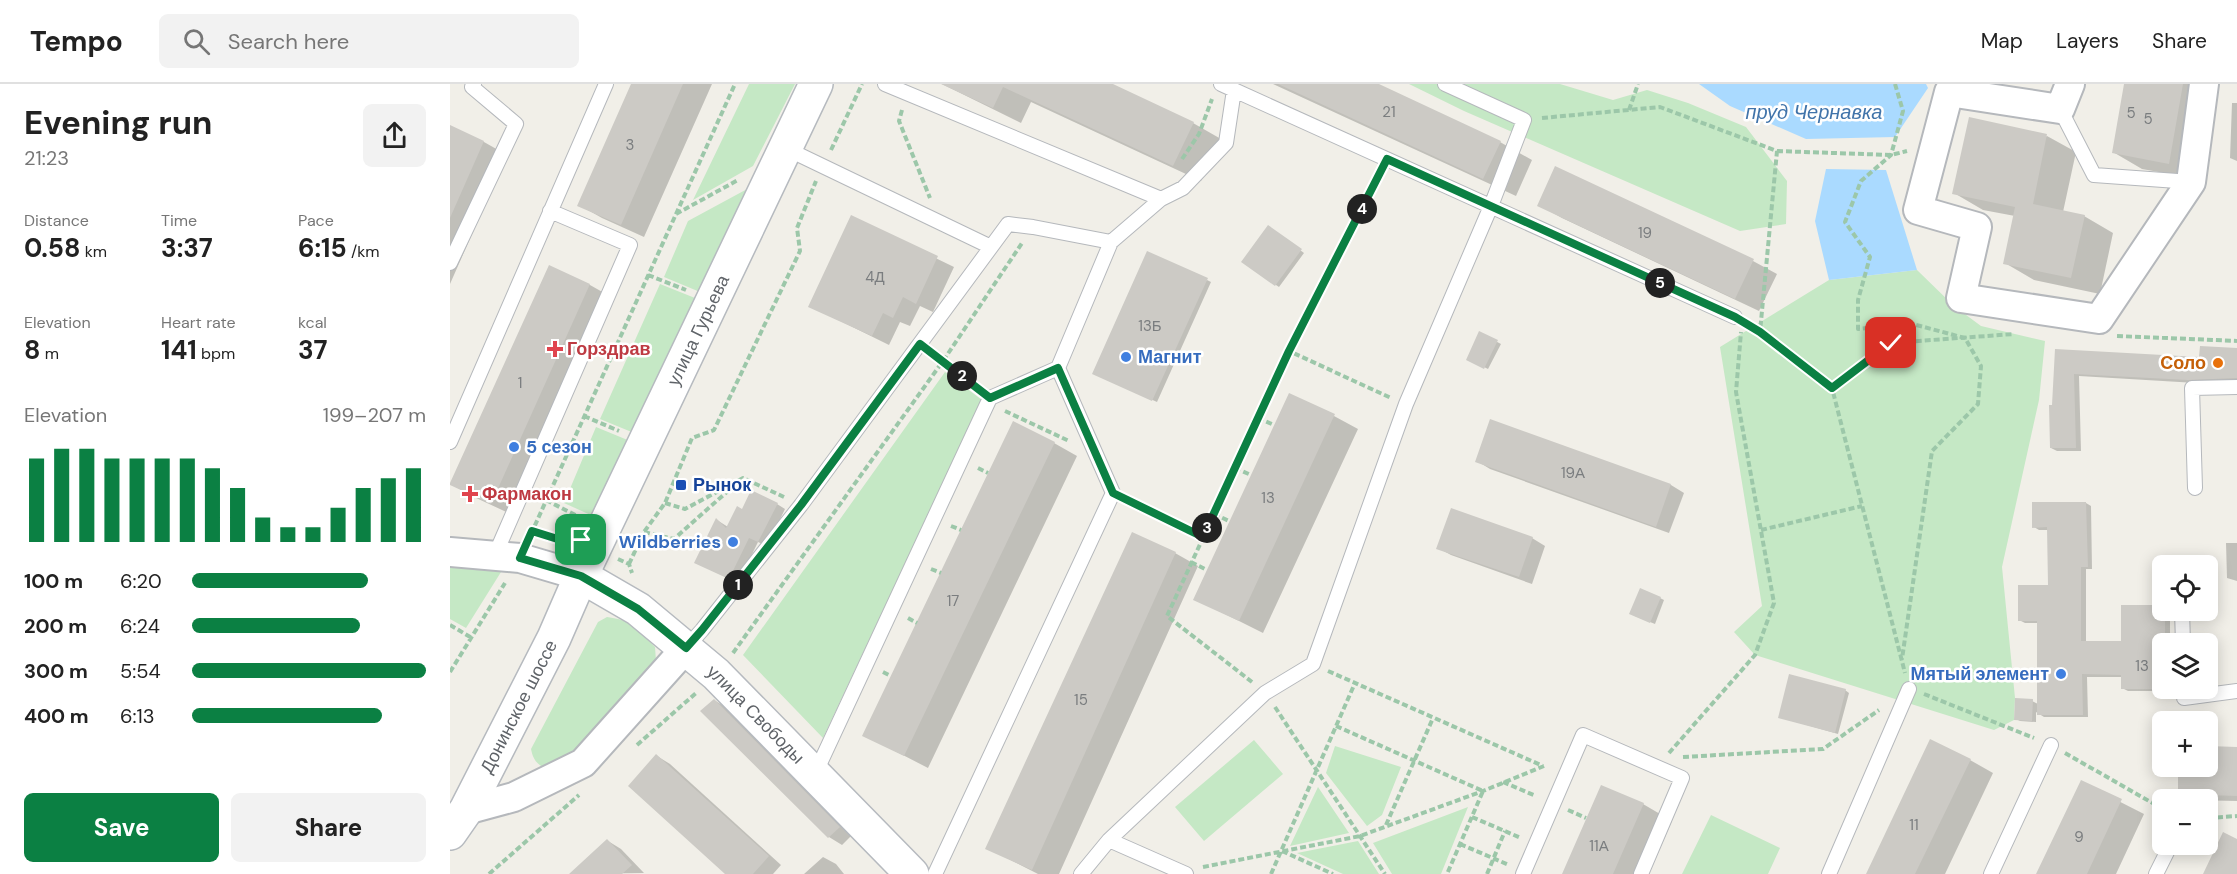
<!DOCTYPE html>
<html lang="en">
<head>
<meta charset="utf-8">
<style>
  body { margin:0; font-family:"DM Sans",sans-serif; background:#f2f2f2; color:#222; height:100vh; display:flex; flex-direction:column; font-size:22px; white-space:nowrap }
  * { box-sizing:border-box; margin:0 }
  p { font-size:20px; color:#767676 }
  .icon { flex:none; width:33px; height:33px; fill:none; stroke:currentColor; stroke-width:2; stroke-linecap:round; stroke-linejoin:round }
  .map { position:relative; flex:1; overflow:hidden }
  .drawer { display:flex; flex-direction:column; background:#fff; width:450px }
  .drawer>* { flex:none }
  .controls { position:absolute; left:1702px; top:471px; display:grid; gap:12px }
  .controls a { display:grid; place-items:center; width:66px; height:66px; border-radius:9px; background:#fff; box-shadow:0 3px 15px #0003; font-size:30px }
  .pin { position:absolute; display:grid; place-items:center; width:51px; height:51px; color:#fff; margin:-26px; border-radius:12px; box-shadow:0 3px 9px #0006 }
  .km { position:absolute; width:30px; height:30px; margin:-15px; border-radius:50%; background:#222; color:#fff; font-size:16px; line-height:30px; text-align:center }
  .round { display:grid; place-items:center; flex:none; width:63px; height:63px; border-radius:9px; background:#f2f2f2 }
  .headline { display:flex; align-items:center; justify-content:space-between; height:102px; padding:0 24px }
  h1 { font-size:33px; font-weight:700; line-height:45px }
  .metrics { display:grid; grid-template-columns:repeat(3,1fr); gap:9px; height:102px; padding:6px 24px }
  .metrics div { display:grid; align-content:center }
  .metrics b { font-size:26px; font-weight:700 }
  .metrics small { font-size:16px; font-weight:400 }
  .metrics p { font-size:16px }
  .chart { height:168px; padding:12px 24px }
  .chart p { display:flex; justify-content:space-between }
  .chart svg { width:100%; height:108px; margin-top:6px; stroke:#0b8043; stroke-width:6 }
  .primary-button { display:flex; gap:12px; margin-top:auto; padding:12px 24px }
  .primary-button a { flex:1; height:69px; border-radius:9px; background:#0b8043; color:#fff; font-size:24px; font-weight:700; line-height:69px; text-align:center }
  .primary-button a+a { background:#f2f2f2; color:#222 }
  ul { padding:0 24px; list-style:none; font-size:20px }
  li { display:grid; grid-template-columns:96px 72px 1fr; align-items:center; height:45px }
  li i { height:15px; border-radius:8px; background:#0b8043 }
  header { display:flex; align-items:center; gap:36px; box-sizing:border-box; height:84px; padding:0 30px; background:#fff; border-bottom:2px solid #e0e0e0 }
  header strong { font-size:28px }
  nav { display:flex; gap:33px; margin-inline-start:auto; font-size:21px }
  .search { width:420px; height:54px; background:#f2f2f2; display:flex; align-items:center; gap:15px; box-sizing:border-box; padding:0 21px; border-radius:9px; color:#767676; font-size:22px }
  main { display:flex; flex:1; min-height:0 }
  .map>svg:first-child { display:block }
</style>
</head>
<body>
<header>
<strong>Tempo</strong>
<div class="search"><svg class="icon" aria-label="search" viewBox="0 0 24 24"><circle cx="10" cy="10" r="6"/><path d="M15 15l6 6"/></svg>Search here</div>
<nav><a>Map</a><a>Layers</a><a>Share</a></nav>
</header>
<main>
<section class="drawer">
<div class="headline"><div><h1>Evening run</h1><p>21:23</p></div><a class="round"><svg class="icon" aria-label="share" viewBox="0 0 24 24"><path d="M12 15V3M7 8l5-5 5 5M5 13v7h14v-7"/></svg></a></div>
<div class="metrics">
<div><p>Distance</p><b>0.58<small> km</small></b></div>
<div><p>Time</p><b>3:37</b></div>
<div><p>Pace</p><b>6:15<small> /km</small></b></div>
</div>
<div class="metrics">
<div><p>Elevation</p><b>8<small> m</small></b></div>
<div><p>Heart rate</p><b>141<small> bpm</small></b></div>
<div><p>kcal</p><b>37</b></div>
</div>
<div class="chart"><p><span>Elevation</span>199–207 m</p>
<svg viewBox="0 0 160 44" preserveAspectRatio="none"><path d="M5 44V10M15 44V6M25 44V6M35 44V10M45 44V10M55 44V10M65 44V10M75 44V14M85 44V22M95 44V34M105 44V38M115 44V38M125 44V30M135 44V22M145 44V18M155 44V14"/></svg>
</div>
<ul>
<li><b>100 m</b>6:20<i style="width:75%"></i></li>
<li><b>200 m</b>6:24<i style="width:72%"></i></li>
<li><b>300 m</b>5:54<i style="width:100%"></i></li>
<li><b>400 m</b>6:13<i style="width:81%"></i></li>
</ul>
<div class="primary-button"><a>Save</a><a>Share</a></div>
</section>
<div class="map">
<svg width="1787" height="790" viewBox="0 0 1787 790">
  <rect width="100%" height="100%" fill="#f1efe8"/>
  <!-- green -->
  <path fill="#c5e8c5" d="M299,0H345L303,82L243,116Z
    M959,0H1110L1163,16L1197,6L1238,19L1296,43L1337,97L1336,140L1290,147L1014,27Z
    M299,104L250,208L214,193L238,137Z
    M1467,186L1504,222L1531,242L1595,257L1589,316L1552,483L1565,614L1564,636L1544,646L1305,571L1284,548L1312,522L1270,263L1379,196Z
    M210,200L245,214L184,349L150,335Z
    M495,288L532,316L373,654L293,571Z
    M146,343L180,357L145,433L114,419Z
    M0,483L51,488L16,544L0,535Z
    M157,533C182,536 188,545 205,563L206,577L112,681L94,684C86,679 83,675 81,665L148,538Z
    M804,656L833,690L754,757L725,723Z
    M885,662L951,683L932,731L917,742L876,689Z
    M868,703L899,749L840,762Z
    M1018,723L991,790H942L923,759Z
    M1261,731L1330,764L1318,790H1232Z
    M908,757L929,790H893L847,769Z"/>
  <!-- water -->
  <path fill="#aadaff" d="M1249,0H1476L1478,4L1445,53L1356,55L1280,22Z
    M1376,85L1436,86L1467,186L1379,196L1365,137Z"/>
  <!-- shadow -->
  <path fill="#0003" d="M182,0H262L194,153L152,134L129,121Z
    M492,0H660L743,39L771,55L751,97L581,18L571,39Z
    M823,0H926L1050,58L1082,76L1066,112Z
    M1676,0H1765L1748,95L1692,85L1663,68Z
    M1782,19H1787V77L1780,74Z
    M0,43L34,58L57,71L0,200Z
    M1597,52L1626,68L1613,128L1634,132L1663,149L1650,210L1584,196L1555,179L1565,132L1533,126L1504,109Z
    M1106,84L1303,177L1327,190L1309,227L1112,134L1089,121Z
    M401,133L504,183L483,228L470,222L460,242L450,238L439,261L360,222Z
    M822,145L854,169L829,203L826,201Z
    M99,183L140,201L163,214L65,432L24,413L1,400Z
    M757,196L761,198L707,318L648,291Z
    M1030,249L1051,260L1038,285L1018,275Z
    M1787,265V297L1746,299L1629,292L1631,367H1607L1601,364L1607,266L1751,274Z
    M840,311L884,332L908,345L813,549L745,515Z
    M1041,337L1221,401L1234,409L1219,449L1040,385L1027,377Z
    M604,359L627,372L478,684L414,651Z
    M1636,419L1641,422L1642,485H1636V558L1672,559L1713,522V526H1720V560H1713V604H1720V607H1678L1672,604V593H1637L1638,633H1594L1586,628V638L1570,637L1566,635L1582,617L1588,620L1589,539H1575L1569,536L1600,503L1599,446H1589L1584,443Z
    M327,420L335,425L317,462L308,458L288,499L255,483L267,436L278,443Z
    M1082,454L1095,462L1082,500L1001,471L988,464Z
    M1776,459H1787V497L1777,494Z
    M725,469L748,482L609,790H588L537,764Z
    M1210,514L1214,516L1205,540L1185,532Z
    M1395,606L1399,609L1388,650L1329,633Z
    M264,616L277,624L402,751L392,761L379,753Z
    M1758,664L1787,665V717L1740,716L1729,709L1758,682Z
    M207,672L220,680L331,781L323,790H277Z
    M1520,676L1543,689L1495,790H1417Z
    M1631,698L1694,730L1666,790H1588Z
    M1193,720L1222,737L1199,790H1113Z
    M158,757L171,765L194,789L122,790Z
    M373,773L386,780L394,790H354Z"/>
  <!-- building -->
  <path fill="#cccac5" d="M181,0H233L171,141L127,122Z
    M491,0H663L744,38L723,82L553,3L543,24Z
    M828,0H929L1051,57L1033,95Z
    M1674,0H1733L1719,80L1662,69Z
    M1519,33L1597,50L1583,120L1635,131L1621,194L1553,180L1565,123L1502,110Z
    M0,41L34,57L0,134Z
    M1105,82L1304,175L1285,215L1087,122Z
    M401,131L488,172L466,220L453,213L443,234L433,229L422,252L358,223Z
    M818,141L852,165L825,202L791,178Z
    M697,167L758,194L702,317L642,290Z
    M99,181L140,200L41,420L0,401V399Z
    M1029,247L1048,256L1034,285L1016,276Z
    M1750,262L1787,264V294L1738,296L1624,290L1626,364H1600L1599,321H1602L1605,265L1749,273Z
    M839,309L885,330L789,537L743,516Z
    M1040,335L1221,400L1206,443L1025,378Z
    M563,337L605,358L454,672L412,652Z
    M301,406L328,419L308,458L299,454L279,495L244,479L266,434L276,444L287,422L292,425Z
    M1582,418H1636L1638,483H1631V557H1671V521H1713V526H1715V560H1713V605H1671V591L1632,590L1633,631H1587V537H1568V501H1598L1597,443L1582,444Z
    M1001,424L1083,453L1069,493L986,465Z
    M682,448L726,468L582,786L535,765Z
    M1190,504L1211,513L1200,539L1179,530Z
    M1339,590L1396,605L1385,649L1328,634Z
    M1565,614L1583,615L1582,637L1564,636Z
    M264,615L390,743L378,754L250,627Z
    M1480,655L1521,675L1465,790H1416Z
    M1758,662L1787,663V712L1728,710V682H1758Z
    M206,670L319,772L303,790H275L178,702Z
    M1631,696L1672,715L1637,790H1586Z
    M1151,701L1194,719L1163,790H1112Z
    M1773,748L1787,755V790H1753Z
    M157,755L182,781L172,790H119Z"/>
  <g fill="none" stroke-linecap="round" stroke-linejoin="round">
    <defs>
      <path id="lane" d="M435,0L711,115
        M784,6L1285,233
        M1610,25L1644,91L1741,98
        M335,64L541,163
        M0,179L66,40L22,3L24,0
        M0,358L156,0
        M1745,404L1742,304L1787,303
        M45,471L180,161L100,127
        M1732,526L1733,560
        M236,564L252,546L351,421L558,140L583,143L661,158
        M1734,604V614L1787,607
        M365,690L540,314L608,284
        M659,756L736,790
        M485,790L663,409L608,284L661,158L711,115L733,104L776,59L784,6L771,0
        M631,790L659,756L815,609L863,580L956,320L1041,122L1074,36L995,0
        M1073,790L1133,651L1232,694L1191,790
        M1379,790L1459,605
        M1541,790L1601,661
        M1706,790L1721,760"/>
      <path id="street" d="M1620,0L1610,25L1499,8L1468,126L1527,143L1511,214L1649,235L1741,98L1754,0
        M0,468L70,474L131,492
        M16,726L64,713L133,679L236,564"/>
      <g id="secondary">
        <path id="s1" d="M131,492L188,525L266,590L462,790"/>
        <path id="s2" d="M0,749L16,726L104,554L131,492L366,0"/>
      </g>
    </defs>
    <!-- lane casing -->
    <use href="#lane" stroke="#b5b8bc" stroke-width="16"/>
    <!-- street casing -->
    <use href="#street" stroke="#b5b8bc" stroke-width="32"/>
    <!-- secondary casing -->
    <use href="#secondary" stroke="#b6babf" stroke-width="36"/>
    <!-- path -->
    <path stroke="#9cc7a9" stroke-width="4" stroke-dasharray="6 3" stroke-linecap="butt" d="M452,26L449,37L480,114
      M1179,26L1188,0
      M1092,34L1210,23L1327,67L1310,248
      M381,66L412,0
      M1327,67L1441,71L1457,67
      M732,75L749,50L762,15
      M226,130L288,96
      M198,191L236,206
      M1300,242L1382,304L1455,589
      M1667,252L1787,257
      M839,267L929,92
      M483,270L527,304
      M1382,304L1441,259L1564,250
      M555,327L619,357
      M134,332L169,347
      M808,334L824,341
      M528,384L538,389
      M785,384L801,391
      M96,416L129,433
      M678,417L753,453
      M215,419L235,425L293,394L334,413
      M764,430L779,437
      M501,442L511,446
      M1311,446L1412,422
      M82,447L118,457
      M194,448L224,455L288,398
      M81,450L285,0
      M168,475L179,480L182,489
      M741,478L757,486
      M179,480L194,448L215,419L242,354L264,346L350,167L347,144L366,97
      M481,485L491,489
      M458,534L467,539
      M0,541L22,554
      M283,569L493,277L572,159
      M878,587L1093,682
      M0,588L55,499
      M433,588L441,592
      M802,598L717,532L839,267L941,314
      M1474,610L1584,654
      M825,623L935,790
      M886,642L1033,707L997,790
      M187,661L246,609
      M1219,669L1305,571L1324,519L1286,308L1291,248
      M1615,669L1713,725
      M1233,673L1373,665L1429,626
      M1053,698L1086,712
      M1118,726L1136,734
      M1022,733L1071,754
      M1758,734L1787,732
      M936,741L983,634
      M1010,760L1059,781
      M832,767L883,790
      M753,783L910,752L1033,707L1094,682
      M39,790L129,711
      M821,790L905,599
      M1037,790L1055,747"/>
    <!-- lane -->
    <use href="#lane" stroke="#fff" stroke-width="14"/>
    <!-- street -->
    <use href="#street" stroke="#fff" stroke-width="28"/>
    <!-- secondary -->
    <use href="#secondary" stroke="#fff" stroke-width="33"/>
    <!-- path-bridge -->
    <path stroke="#9cc7a9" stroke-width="4" stroke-dasharray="6 3" stroke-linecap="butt" d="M1445,0L1453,27L1441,71L1411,97L1395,138L1420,173L1408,216V245L1459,239L1515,254L1531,282L1528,320L1482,367L1452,575"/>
  </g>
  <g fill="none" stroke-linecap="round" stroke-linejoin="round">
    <defs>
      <path id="route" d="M131,456L114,457L82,447L70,474L131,492L188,525L236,564L252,546L351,421L470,260L540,314L608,284L663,409L753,453L839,267L937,75L1285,233L1310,248L1382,304L1441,259"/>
    </defs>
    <!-- route casing -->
    <use href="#route" stroke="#fff" stroke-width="12"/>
    <!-- route -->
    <use href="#route" stroke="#0b8043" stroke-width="8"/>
  </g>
  <!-- markers -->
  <g fill="#e0444e" stroke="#fff" stroke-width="2">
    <path d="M102 256h6v6h6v6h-6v6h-6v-6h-6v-6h6z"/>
    <path d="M17 401h6v6h6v6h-6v6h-6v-6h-6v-6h6z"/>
  </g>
  <g fill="#3f7fe0" stroke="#fff" stroke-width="2">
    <circle cx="676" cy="273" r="6"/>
    <circle cx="64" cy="363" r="6"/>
    <circle cx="283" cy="458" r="6"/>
    <circle cx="1611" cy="590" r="6"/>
  </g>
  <circle fill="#e8710a" stroke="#fff" stroke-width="2" cx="1768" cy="279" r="6"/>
  <rect fill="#1a4fb4" stroke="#fff" stroke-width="2" x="225" y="395" width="12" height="12" rx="3"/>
  <g text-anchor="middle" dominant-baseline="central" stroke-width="5" stroke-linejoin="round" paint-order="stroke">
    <!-- number labels -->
    <g font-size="15" fill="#7a7d7f">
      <text x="939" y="28">21</text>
      <text x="1681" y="29">5</text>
      <text x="1698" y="35">5</text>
      <text x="180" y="61">3</text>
      <text x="1195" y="149">19</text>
      <text x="425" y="193">4Д</text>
      <text x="700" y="242">13Б</text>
      <text x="70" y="299">1</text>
      <text x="1123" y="389">19А</text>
      <text x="818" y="414">13</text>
      <text x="503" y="517">17</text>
      <text x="1692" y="582">13</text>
      <text x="631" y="616">15</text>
      <text x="1464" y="741">11</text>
      <text x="1629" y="753">9</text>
      <text x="1149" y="762">11А</text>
    </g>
    <!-- street labels -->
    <g font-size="18" fill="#5f6368" stroke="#fff">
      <text stroke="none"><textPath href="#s2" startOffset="561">улица Гурьева</textPath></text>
      <text stroke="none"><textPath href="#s2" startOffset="144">Донинское шоссе</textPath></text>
      <text stroke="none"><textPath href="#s1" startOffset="224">улица Свободы</textPath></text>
    </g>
    <!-- health labels -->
    <g font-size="18" font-weight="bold" fill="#be3a42" stroke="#fff" text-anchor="start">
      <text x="117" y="265">Горздрав</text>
      <text x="32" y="410">Фармакон</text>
    </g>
    <!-- shop labels -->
    <g font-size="18" font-weight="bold" fill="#366cbe" stroke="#fff" text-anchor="start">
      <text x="688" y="273">Магнит</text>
      <text x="76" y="363">5 сезон</text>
      <text x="271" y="458" text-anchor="end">Wildberries</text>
      <text x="1599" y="590" text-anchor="end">Мятый элемент</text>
    </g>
    <!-- food labels -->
    <g font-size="18" font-weight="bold" fill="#c56008" stroke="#fff" text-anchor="end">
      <text x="1756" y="279">Соло</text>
    </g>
    <!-- transit labels -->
    <g font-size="18" font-weight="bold" fill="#164399" stroke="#fff" text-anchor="start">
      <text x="243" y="401">Рынок</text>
    </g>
    <!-- water labels -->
    <g font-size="20" font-style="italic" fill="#4174aa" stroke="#fff">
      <text x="1364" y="28">пруд Чернавка</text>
    </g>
  </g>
</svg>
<div class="controls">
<a><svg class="icon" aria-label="locate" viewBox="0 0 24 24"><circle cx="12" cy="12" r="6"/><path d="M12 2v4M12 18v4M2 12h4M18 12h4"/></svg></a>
<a><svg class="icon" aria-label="layers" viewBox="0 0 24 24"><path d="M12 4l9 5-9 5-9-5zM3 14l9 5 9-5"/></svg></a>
<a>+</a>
<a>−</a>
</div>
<div class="pin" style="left:131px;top:456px;background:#1e9e55"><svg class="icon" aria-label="arrive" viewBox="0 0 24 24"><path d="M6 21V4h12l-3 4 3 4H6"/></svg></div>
<div class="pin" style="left:1441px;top:259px;background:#d93025"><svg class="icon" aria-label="check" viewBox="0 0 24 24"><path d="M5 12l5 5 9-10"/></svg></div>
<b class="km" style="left:288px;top:501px">1</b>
<b class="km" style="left:512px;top:292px">2</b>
<b class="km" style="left:757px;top:444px">3</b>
<b class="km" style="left:912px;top:125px">4</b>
<b class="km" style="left:1210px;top:199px">5</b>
</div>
</main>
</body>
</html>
